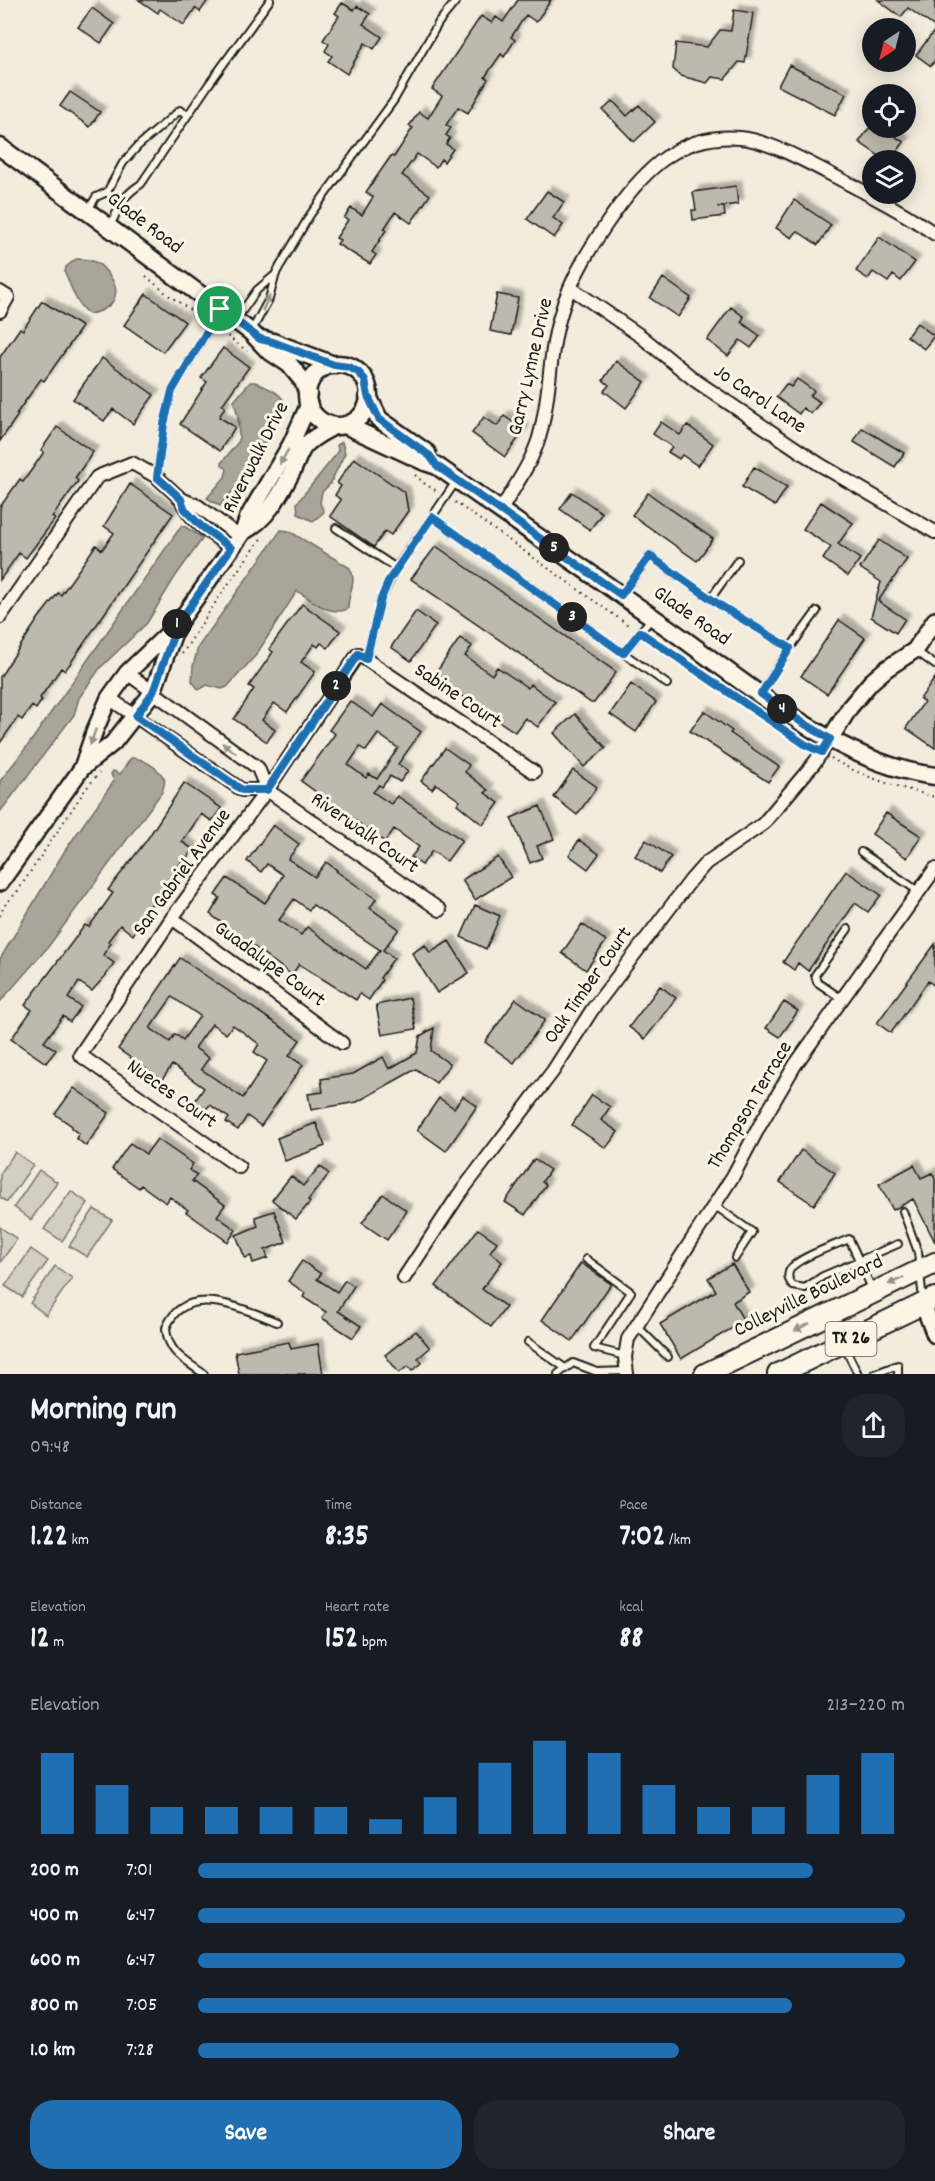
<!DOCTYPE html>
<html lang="en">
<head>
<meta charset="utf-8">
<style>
  body { margin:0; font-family:Dekko,sans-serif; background:#20242c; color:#f1f3f6; height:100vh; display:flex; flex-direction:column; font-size:22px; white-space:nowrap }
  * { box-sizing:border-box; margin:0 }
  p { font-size:20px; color:#9ea1a6 }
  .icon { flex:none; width:33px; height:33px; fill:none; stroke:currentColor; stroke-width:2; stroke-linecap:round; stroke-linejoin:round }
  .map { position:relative; height:1374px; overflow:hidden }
  .drawer { display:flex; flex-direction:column; background:#171b24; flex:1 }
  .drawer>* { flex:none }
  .needle { width:39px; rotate:215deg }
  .tools { position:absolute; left:862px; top:18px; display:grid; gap:12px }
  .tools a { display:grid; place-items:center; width:54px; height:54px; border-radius:50%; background:#171b24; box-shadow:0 3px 15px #0003; font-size:30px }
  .pin { position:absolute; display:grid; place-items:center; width:51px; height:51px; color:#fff; margin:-26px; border:3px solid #fff; border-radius:50%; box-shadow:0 2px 6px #0007 }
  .km { position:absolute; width:30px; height:30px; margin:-15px; border-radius:50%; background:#222; color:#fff; font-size:16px; line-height:30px; text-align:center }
  .round { display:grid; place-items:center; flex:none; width:63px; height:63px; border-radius:24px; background:#20242c }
  .overview { display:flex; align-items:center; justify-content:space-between; height:102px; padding:0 30px }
  h1 { font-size:33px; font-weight:700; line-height:45px }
  .metrics { display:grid; grid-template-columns:repeat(3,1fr); gap:9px; height:102px; padding:6px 30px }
  .metrics div { display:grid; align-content:center }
  .metrics b { font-size:30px; font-weight:700 }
  .metrics small { font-size:16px; font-weight:400 }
  .metrics p { font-size:16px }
  .chart { height:168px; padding:12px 30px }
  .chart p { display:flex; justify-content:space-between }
  .chart svg { width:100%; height:108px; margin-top:6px; stroke:#1f6fb2; stroke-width:6 }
  .primary-button { display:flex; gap:12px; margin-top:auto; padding:12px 30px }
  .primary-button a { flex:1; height:69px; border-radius:24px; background:#1f6fb2; color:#fff; font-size:24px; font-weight:700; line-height:69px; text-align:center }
  .primary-button a+a { background:#20242c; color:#f1f3f6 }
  ul { padding:0 30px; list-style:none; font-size:20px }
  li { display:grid; grid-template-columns:96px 72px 1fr; align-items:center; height:45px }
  li i { height:15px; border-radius:8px; background:#1f6fb2 }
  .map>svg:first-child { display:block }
</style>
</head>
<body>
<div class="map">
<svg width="935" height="1374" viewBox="0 0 935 1374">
  <defs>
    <filter id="shadow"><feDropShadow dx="5.5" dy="-5.5" stdDeviation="1.5" flood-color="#0004"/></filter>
  </defs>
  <rect width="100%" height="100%" fill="#f3ecdd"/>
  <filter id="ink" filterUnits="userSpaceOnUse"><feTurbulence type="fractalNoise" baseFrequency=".0167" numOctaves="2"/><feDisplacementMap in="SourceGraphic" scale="12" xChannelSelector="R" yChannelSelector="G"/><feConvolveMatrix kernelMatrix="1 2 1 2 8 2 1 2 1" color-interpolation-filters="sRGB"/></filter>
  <g filter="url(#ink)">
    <!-- green -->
    <path fill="#d3cec1" stroke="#78756e" stroke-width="1.5" d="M15,1152L33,1165L7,1202L0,1197V1174Z
      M39,1170L57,1182L31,1220L14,1207Z
      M71,1191L88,1203L62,1241L44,1229Z
      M94,1209L112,1220L87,1257L69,1246Z
      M0,1227L17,1239L0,1263Z
      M31,1249L48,1261L22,1297L5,1286Z
      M55,1266L72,1278L46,1315L30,1303Z"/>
    <!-- water -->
    <path fill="#aaa59b" stroke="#716e68" stroke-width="1.5" d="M76,259C82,259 89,259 95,262C101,264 105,270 109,275C124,295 112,310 89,314C76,306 72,287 65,273L66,267Z
      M250,382H255C266,388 283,392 285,406L247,474L220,506L207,498L225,477L227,469L222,465V462L239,441L238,417L234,401Z
      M342,442L345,453L330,484L322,492L320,503L324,512L313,521L298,514L297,503L334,457L338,450L337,445Z
      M182,525L203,538L175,577L147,623L100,668L79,698L74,715L0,812V781L29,744Z
      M281,530L289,531L350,568C358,582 347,595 348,609C329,617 313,600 297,591L256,655L227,687L222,689L207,685L199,690L192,681L193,666L198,647Z
      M131,758C142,757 158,768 164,778C166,783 163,788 162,792L48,947L0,1002V959L64,852L114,781L111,774L113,771L120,774Z"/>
    <!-- building -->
    <path fill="#beb9ae" stroke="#1c1c1c" stroke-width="1.5" fill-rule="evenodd" filter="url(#shadow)" d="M139,0H208L200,12L195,8L184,25L160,9L158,13Z
      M518,0H551L536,22L526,15L511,37L515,40L504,57L501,54L485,77L488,79L468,113L458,107L446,125L451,128L446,135L450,138L446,144L453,149L444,162L441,159L436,167L417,154L402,175L430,195L411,223L395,212L384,229L386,230L372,252L376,255L370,264L337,244L340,240L336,238L348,220L344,218L351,208L362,215L373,197L366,192L391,156L394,157L410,132L413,128L409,126L419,112L428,118L442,96L432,89L481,16L492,23L496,17L503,22Z
      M878,0H935V27L908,8L901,17Z
      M342,3L354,10L357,6L370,14L363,24L382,37L374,49L365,43L347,74L328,61L332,56L325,51L329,44L323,40L339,16L335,13Z
      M92,8L114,24L101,43L78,27Z
      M734,10L753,13L745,63L739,62L725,79L712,77L707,83L681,76L673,69L676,43L707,47L720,30L731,31Z
      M935,30V60L931,66L916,55Z
      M789,65L846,94L835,115L778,86Z
      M70,92L100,112L90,127L60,106Z
      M613,101L627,116L639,105L655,122L634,142L603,110Z
      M869,128H903L896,137L904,142L891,160H885L859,142Z
      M736,186L738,204L717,207H724L725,216L693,220L692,210H696L693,192Z
      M547,191L564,202L553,218L563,225L554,238L527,219Z
      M794,200L831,225L818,245L797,231L792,238L776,228Z
      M879,237L915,262L901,281L893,275L888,282L873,272L868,279L856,271Z
      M663,278L691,298L678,317L650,298Z
      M146,294L185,322L163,352L124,325Z
      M497,294L518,298L511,335L490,331Z
      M42,301L82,327L44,381L41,379L16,414L18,415L0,441V357L20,328L23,330Z
      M731,307L744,317L741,322L760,336L751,348L740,340L728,356L707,340Z
      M917,323L934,336L924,349L907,336Z
      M223,348L249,367L222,405L225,407L219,417L235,427L220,451L180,424L207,382L201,378Z
      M102,358L154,395L133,424L113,409L104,421L73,399Z
      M616,361L645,382L626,408L604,391L609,385L603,380Z
      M797,379L814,391L810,396L820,402L811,414L803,408L799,414L776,397L786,384L791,387Z
      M504,416L524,430L505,457L472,433L484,417L497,426Z
      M661,422L680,435L687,425L713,444L698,466L682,455L679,459L668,452L672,447L653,434Z
      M57,427L93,452L75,478L78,481L52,517L55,519L46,531L26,558L19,553L0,580V507L20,479L23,482L44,452L41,450Z
      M862,428L904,453L895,467L854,442Z
      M354,458L405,493L408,511L391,535L385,531L374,547L330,516L341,500L335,495L341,486L337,483Z
      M754,467L787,487L775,506L742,487Z
      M130,484L173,514L65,671L61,668L40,698L42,700L36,709L32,706L22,720L18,717L0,743V677L38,619L58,593L61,595L96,545L102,550L114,533L104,526Z
      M572,492L602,513L590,530L560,509Z
      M648,493L713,539L697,561L632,515Z
      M821,502L853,523L838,544L860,559L848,576L823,559L831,547L803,529Z
      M879,540L907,559L878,601L905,619L896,633L871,617L881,582L860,568Z
      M436,546L616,672L594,703H591L411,579Z
      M302,604L340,631L328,648L321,643L318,647L314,644L301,662L315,672L287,712L274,703L262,720L275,730L267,742L234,719L254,689L249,686L273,652L269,649Z
      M416,611L436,625L411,661L391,647Z
      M839,620L865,638L827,694L801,676Z
      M460,638L472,646L465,656L492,675L497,667L528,688L530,684L555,702L538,727L525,718L515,732L433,677Z
      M935,678V748L906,728L924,702L920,699Z
      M631,684L656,702L636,732L610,714Z
      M350,701L373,717L382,704L421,732L398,764L408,771L400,782L390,776L382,787L379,785L373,792L391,804L397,796L462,840L447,861L432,851L422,865L411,857L419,847L394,829L385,842L301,781L335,734L329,730ZM378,734L398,748L377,779L369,774L366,778L348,765L360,747L366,751Z
      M704,711L732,731L730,733L779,767L768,782L690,731Z
      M575,714L606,748L584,767L554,733Z
      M445,748L469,765L465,772L488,790L485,793L499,803L483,825L457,804L460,801L436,784L432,789L421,781Z
      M573,770L597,787L577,815L554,797Z
      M184,783L221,808L212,821L201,814L182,842L193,849L184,862L182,861L152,903L133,935L120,925L108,941L111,943L103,955L114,963L106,975L92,991L79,982L68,998L81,1007L70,1022L63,1016L44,1042L56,1050L46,1063L11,1039L32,1010L25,1005L85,925L89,927L113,893L108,890L146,841Z
      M540,806L554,839L537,846L542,858L530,863L511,818Z
      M886,813L921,836L907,858L872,834Z
      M273,825L299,844L288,859L315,877L326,862L337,870L336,871L376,899L370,908L399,929L383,950L394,958L380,978L382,980L369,1000L360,994L356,1000L299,964L292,975L210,914L220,898L215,895L227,878L265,903L276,887L283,875L267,864L261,872L247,861ZM294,899L309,910L313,905L380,950L366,969L307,927L301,935L279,920Z
      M579,840L599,854L588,869L569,855Z
      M646,840L671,857L660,873L635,856Z
      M498,857L511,877L475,900L462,880Z
      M846,871L881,895L868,912L855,903L808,971L798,963L794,970L783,962Z
      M475,905L500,916L486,949L461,937Z
      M582,924L606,941L586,970L562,953Z
      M449,941L469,973L437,993L412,953L425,945L430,953Z
      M935,944V986L928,981L891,1033L877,1023Z
      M180,958L300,1040L289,1056L303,1065L261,1126L247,1116L238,1130L226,1122L229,1118L210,1105L206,1109L195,1101L204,1088L172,1065L162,1080L118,1049ZM172,997L200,1016L183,1040L175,1034L170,1042L150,1028ZM212,1024L226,1034L233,1025L259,1044L254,1052L267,1061L243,1098L201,1069L209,1058L195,1048Z
      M660,986L676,998L645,1039L629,1027Z
      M410,998L416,1029L382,1035L376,1005Z
      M516,999L545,1020L514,1063L485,1042Z
      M784,1002L798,1011L780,1037L766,1028Z
      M434,1028L431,1051L450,1064L436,1083L416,1069L357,1102L311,1110L308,1094L323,1092L321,1079L353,1074L383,1057L389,1069L417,1053L420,1036Z
      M74,1088L109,1113L86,1146L76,1138L79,1134L71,1128L72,1126L55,1114Z
      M592,1095L610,1107L601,1120L618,1132L606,1148L572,1125Z
      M463,1096L477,1106L446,1151L417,1130L439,1098L454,1108Z
      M316,1123L325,1146L285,1161L277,1138Z
      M157,1139L193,1164L189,1170L197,1175L192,1181L225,1205L217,1216L236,1230L228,1242L186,1212L188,1210L170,1197L166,1203L141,1185L139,1188L112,1169L130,1143L146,1154Z
      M801,1150L835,1173L814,1205L780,1182Z
      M534,1159L550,1170L542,1182L546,1185L525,1215L505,1202Z
      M914,1165L921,1178L932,1173L935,1179V1242L913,1199L893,1210L879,1184Z
      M320,1166L329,1174L308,1200L310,1202L296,1219L272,1200L291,1176L303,1186Z
      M383,1194L407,1211L387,1240L362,1223Z
      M274,1211L286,1242L265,1250L268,1258L253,1263L251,1256L245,1258L236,1235L258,1226L255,1217Z
      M478,1229L497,1242L490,1252L502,1262L482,1289L506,1307L491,1327L436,1286Z
      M302,1261L321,1274L317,1279L337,1292L345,1280L354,1286L338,1311L361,1326L353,1338L322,1318L326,1312L303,1297L305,1293L288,1281Z
      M581,1263L611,1284L572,1341L542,1320Z
      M732,1264L749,1292L733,1302L744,1321L681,1359L660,1324L716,1291L708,1278Z
      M416,1331L430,1348L418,1358L422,1363L412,1371L408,1366L399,1373L385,1355Z
      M289,1342L291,1349L318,1344L323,1374H239L235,1352Z"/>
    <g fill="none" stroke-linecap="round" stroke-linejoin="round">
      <defs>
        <path id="service" d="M107,192L119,204
          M88,210L96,197L107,192L123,163L138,146L180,110L188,115
          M110,226C121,205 120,198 141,184L209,84L270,0
          M236,320L257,290L276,274
          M251,332L269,299L276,273L310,215L394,100L439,22L457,0
          M157,476L164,424L172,391L219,312
          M457,480L432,517L667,684
          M336,528L396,568L432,517
          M622,594L650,556L721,606L790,648L761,693
          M711,598L738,560
          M790,648L817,611
          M916,651L935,665
          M623,653L651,619
          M366,659L381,599L396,568
          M861,852L918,891
          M842,999L817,982L815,975L848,929
          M714,1205L752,1232L735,1258
          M903,1211L918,1252L923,1301
          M586,1259L631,1292L594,1348L625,1356
          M873,1291C865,1273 857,1256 849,1239C836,1245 792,1259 789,1272C787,1278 790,1282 793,1286L805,1288L823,1276L898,1244
          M637,1326L668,1357
          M528,1342L565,1368
          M844,1346L858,1374
          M204,1374C184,1360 168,1353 166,1328C169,1321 174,1313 180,1309C205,1290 252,1312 277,1322
          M558,1374L573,1363L597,1372L626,1371
          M874,1374L898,1365V1374"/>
        <path id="minor" d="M571,288L642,337L696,381L819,464L935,532
          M0,292L8,297L0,311
          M181,499C189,521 212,534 231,548
          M501,510C514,487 531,464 539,438C551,397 548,354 561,313C571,277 593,243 614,213C646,168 681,133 740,138C768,140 811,164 836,177C870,195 904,212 935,234
          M0,617L97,477L132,463L157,477L181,499L198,506L240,537
          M127,673L258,768L267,790L440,910
          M109,698L242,790H267
          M172,918L342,1043
          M239,1167L80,1055L172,918L267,790L358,654L534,772
          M404,1278L458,1196L553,1071L592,1010L691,880L706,863L763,824L815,762L830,739
          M627,1374L625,1357L628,1339L733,1176L760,1125L795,1065L935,869"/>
        <path id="tertiary" d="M243,532C267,520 280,495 292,472C296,464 299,454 304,447C312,437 324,432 335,426
          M830,739L850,707L871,682L886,669L915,650L935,620
          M82,768L95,730L109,698L127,673L177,625L243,532L248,517L291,444L309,404
          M0,883L82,768L113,743L153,692L176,627
          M923,1304L935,1335"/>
        <path id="secondary" d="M0,147L251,332L268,350L289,364L303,381L308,394
          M261,339L273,342L334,365
          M307 395a31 31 0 1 1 62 0a31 31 0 1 1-62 0Z
          M368,396L379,419L427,453
          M345,425L425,462L437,466C515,520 593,575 671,630C749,685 839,764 935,776"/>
        <path id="primary" d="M705,1374L935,1263
          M778,1374L935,1298"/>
      </defs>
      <!-- service casing -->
      <use href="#service" stroke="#1c1c1c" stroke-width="10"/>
      <!-- minor casing -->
      <use href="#minor" stroke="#1c1c1c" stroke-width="16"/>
      <!-- tertiary casing -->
      <use href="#tertiary" stroke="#1c1c1c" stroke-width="20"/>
      <!-- secondary casing -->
      <use href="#secondary" stroke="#1c1c1c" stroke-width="21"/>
      <!-- primary casing -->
      <use href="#primary" stroke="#1c1c1c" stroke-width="24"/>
      <!-- path -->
      <path stroke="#1c1c1c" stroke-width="2" stroke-dasharray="1.5 4.5" stroke-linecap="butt" d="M146,276L167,294L203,319
        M218,329L247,351
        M346,359C362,363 369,371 377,385
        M415,475L425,484L437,491
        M455,502L631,627
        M648,638L811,747
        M182,654L219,597L262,537
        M831,758C863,778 899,787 935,797
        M0,916L4,906L17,892L85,790L99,773"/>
      <!-- service -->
      <use href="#service" stroke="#fcf5e5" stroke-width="6"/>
      <!-- minor -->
      <use href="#minor" stroke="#fcf5e5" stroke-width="12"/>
      <!-- tertiary -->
      <use href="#tertiary" stroke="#fcf5e5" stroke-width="15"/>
      <!-- secondary -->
      <use href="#secondary" stroke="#fcf5e5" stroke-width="16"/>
      <!-- primary -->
      <use href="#primary" stroke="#fcf5e5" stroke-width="20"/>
    </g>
    <!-- one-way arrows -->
    <defs><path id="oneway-solid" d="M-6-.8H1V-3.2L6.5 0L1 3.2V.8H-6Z" transform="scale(1.5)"/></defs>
    <g fill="#97938b">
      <use href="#oneway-solid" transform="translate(266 303) rotate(-65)"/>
      <use href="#oneway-solid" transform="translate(284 457) rotate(119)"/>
      <use href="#oneway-solid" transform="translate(93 737) rotate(109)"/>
      <use href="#oneway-solid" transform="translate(229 748) rotate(-144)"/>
      <use href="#oneway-solid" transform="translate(896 1281) rotate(155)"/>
      <use href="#oneway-solid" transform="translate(802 1327) rotate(154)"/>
    </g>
  </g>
  <g fill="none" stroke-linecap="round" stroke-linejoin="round" filter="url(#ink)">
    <defs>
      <path id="route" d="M220,309L260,339L273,342L334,365L349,367L358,372L365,380L368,396L379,419L430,456L437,466L621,595L650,556L721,606L790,648L761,694L800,721L830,739L822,752L806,745L640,632L623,653L432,517L389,580L381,599L366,659L358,654L267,790H242L136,716L153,692L177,625L231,548L201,526L185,510L181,499L157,477L164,424L172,391Z"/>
    </defs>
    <!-- route casing -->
    <use href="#route" stroke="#fff" stroke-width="12"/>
    <!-- route -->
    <use href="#route" stroke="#1f6fb2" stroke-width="8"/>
  </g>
  <g text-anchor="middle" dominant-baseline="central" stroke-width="6" stroke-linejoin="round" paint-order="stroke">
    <!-- shield labels -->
    <rect fill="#fcf5e5" stroke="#5f5d58" stroke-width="1.5" x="825.5" y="1322" width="51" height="34" rx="4.5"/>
    <g font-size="20" font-weight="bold" fill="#1c1c1c">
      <text x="851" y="1339">TX 26</text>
    </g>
    <!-- street labels -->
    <g font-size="21" fill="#1c1c1c" stroke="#fcf5e5">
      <text transform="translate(144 224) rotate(37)">Glade Road</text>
      <text transform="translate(532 367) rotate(-77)">Garry Lynne Drive</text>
      <text transform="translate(759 400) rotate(34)">Jo Carol Lane</text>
      <text transform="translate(257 458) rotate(-63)">Riverwalk Drive</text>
      <text transform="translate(691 617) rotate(35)">Glade Road</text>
      <text transform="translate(457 697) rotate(34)">Sabine Court</text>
      <text transform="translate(364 834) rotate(35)">Riverwalk Court</text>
      <text transform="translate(183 873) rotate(-54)">San Gabriel Avenue</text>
      <text transform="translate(269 965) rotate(36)">Guadalupe Court</text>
      <text transform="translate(589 986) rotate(-55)">Oak Timber Court</text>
      <text transform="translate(171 1095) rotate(35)">Nueces Court</text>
      <text transform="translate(751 1106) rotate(-59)">Thompson Terrace</text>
      <text transform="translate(809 1297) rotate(-26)">Colleyville Boulevard</text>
    </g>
  </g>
</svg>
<div class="tools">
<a><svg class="needle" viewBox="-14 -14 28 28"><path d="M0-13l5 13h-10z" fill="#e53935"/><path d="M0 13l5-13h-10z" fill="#9ea1a6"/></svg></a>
<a><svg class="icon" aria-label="locate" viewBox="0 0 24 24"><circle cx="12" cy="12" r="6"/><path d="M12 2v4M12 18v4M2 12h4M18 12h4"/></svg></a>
<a><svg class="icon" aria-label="layers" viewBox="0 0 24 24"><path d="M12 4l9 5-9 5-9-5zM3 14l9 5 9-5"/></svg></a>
</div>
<div class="pin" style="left:220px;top:309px;background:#1e9e55"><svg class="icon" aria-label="arrive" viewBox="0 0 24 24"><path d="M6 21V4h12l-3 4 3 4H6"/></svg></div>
<b class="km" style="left:177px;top:624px">1</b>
<b class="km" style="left:336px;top:686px">2</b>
<b class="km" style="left:572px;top:617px">3</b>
<b class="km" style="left:782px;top:709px">4</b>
<b class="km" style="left:554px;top:548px">5</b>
</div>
<section class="drawer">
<div class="overview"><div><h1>Morning run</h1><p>09:48</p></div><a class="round"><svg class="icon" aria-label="share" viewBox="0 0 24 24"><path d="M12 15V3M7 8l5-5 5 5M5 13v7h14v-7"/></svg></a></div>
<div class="metrics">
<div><p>Distance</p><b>1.22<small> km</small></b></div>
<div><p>Time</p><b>8:35</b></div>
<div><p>Pace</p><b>7:02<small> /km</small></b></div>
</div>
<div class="metrics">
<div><p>Elevation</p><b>12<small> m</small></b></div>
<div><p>Heart rate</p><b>152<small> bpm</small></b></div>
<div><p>kcal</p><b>88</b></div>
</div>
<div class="chart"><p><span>Elevation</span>213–220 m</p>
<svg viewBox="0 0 160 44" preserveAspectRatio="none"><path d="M5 44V11M15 44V24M25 44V33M35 44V33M45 44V33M55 44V33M65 44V38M75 44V29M85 44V15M95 44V6M105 44V11M115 44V24M125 44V33M135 44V33M145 44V20M155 44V11"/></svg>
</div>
<ul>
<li><b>200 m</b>7:01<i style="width:87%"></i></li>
<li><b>400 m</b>6:47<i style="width:100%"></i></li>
<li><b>600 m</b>6:47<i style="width:100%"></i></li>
<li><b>800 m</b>7:05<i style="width:84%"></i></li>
<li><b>1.0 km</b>7:28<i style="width:68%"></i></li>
</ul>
<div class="primary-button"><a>Save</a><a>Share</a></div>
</section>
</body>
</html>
